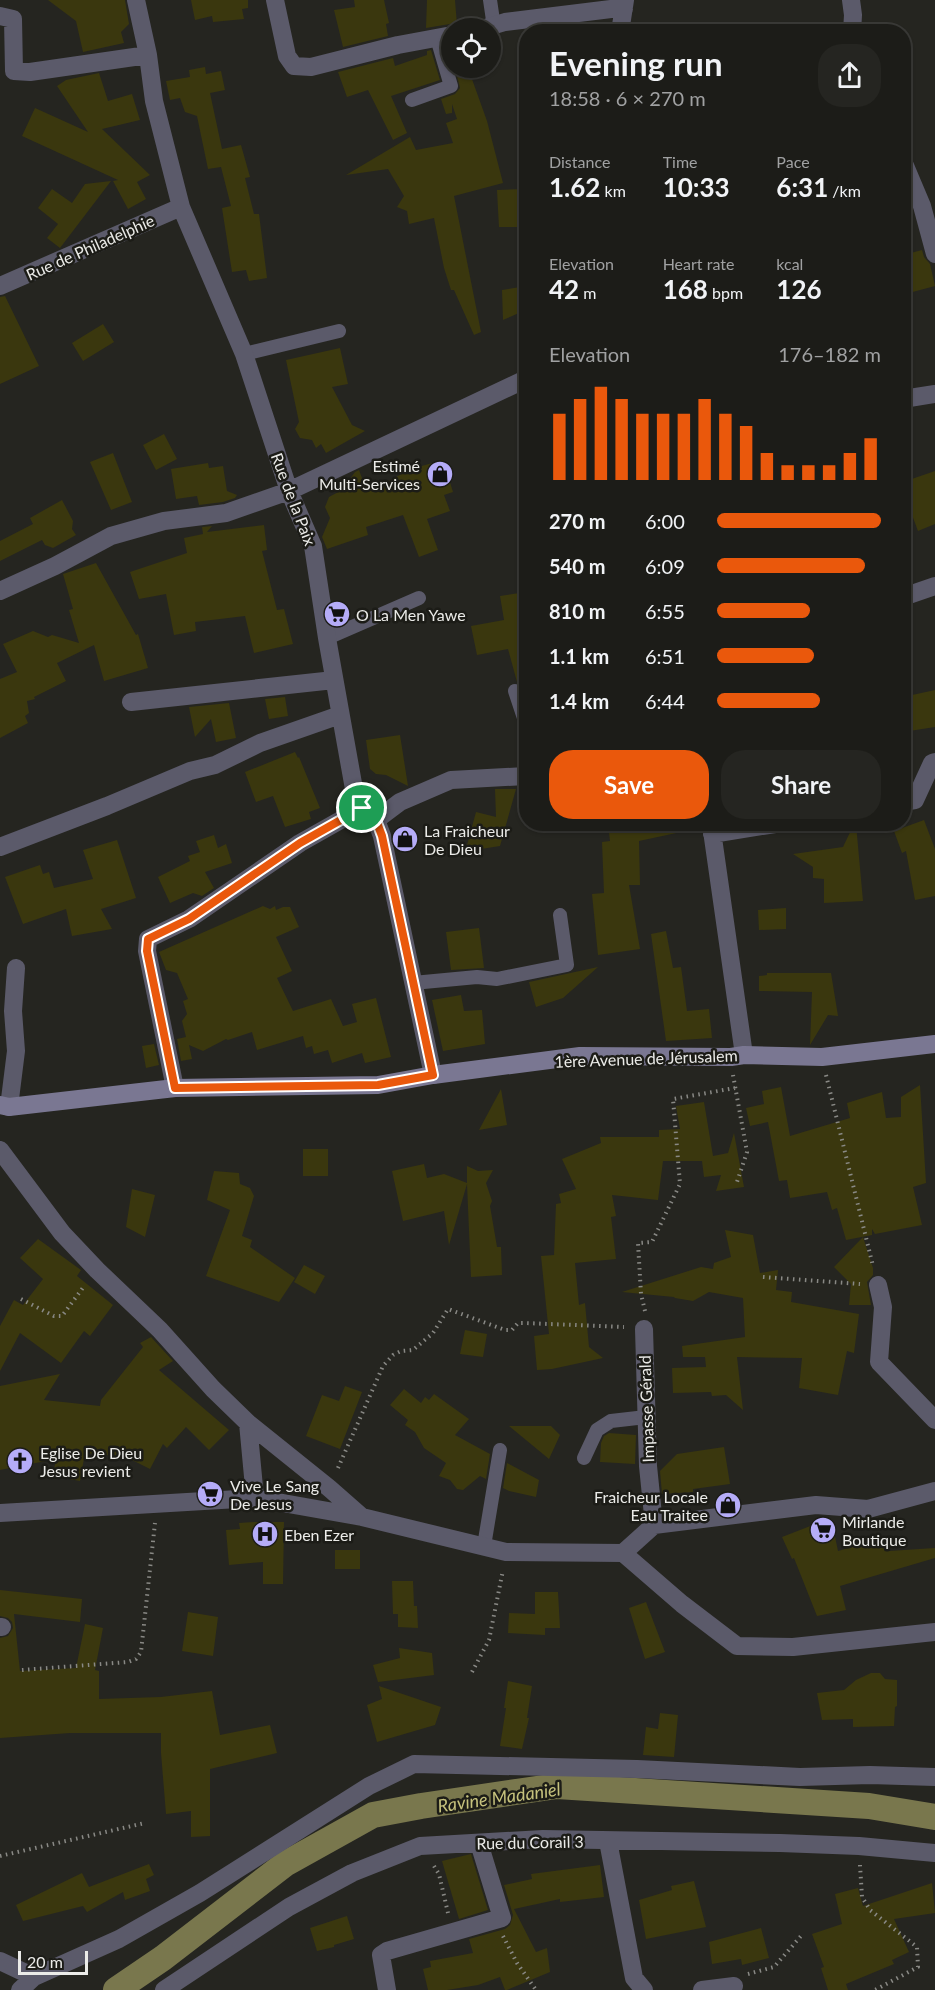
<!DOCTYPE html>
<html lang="en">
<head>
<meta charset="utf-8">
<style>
  body { margin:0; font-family:Lato,sans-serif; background:#252521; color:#f1f3f6; height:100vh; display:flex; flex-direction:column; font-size:22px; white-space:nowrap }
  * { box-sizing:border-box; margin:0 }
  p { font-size:20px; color:#a0a1a2 }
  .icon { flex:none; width:33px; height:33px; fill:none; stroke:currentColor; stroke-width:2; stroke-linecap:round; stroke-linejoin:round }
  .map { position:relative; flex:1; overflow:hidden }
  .details { position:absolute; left:519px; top:24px; width:392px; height:807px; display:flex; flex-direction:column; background:#1c1c18; border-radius:24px; box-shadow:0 2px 4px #0004,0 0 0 2px #3a3a37 }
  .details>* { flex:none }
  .tools { position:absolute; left:441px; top:18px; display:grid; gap:12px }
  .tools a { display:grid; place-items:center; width:60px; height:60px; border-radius:50%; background:#1c1c18; box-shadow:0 2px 4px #0004,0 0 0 2px #3a3a37; font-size:30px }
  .scale { position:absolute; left:18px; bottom:15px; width:70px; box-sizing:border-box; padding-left:6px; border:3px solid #ebebe8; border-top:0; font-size:16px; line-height:21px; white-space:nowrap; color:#ebebe8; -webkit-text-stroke:4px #1c1c17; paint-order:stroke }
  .pin { position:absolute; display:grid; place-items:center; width:51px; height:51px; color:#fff; margin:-26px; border:3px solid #fff; border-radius:50%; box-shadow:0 2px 6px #0007 }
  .round { display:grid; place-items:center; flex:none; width:63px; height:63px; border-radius:24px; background:#252521 }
  .summary { display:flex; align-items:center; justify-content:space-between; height:102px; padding:0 30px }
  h1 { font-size:33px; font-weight:700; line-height:45px }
  .figures { display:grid; grid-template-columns:repeat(3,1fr); gap:9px; height:102px; padding:6px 30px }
  .figures div { display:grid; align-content:center }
  .figures b { font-size:26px; font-weight:700 }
  .figures small { font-size:16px; font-weight:400 }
  .figures p { font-size:16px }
  .chart { height:168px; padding:12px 30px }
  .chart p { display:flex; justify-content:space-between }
  .chart svg { width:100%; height:108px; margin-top:6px; stroke:#ea580c; stroke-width:6 }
  .action { display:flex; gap:12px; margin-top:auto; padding:12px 30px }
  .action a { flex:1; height:69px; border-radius:24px; background:#ea580c; color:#fff; font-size:24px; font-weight:700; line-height:69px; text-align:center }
  .action a+a { background:#252521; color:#f1f3f6 }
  ul { padding:0 30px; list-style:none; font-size:20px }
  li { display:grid; grid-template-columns:96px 72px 1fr; align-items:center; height:45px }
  li i { height:15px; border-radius:8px; background:#ea580c }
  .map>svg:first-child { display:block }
</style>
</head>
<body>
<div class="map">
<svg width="935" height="1990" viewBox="0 0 935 1990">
  <rect width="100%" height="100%" fill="#252520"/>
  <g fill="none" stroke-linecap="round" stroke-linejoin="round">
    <!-- canal -->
    <path stroke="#79774d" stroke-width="26" d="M116,1990L163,1958L285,1864L373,1815L421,1806L557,1786L869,1806L935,1817"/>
  </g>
  <!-- building -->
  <path fill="#3a370e" d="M48,0H125L129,24L121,32L124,43L83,52L76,21Z
    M191,0H248V8L242,9L244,19L213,22L212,16L195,20Z
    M354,0H384L389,23L386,24L388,36L343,47L334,10L355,7Z
    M427,0H455L457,25L450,24L426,28Z
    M431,50L440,80L391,96L407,133L393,140L368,90L347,97L338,72L393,58L395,66L427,55V51Z
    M205,67L206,74L221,71L225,90L210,93L222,149L241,145L250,177L245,178L254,214H259L267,278L249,281L246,270L232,272L222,208L231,206L221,167L208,169L197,116L185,112L180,98L170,100L166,81L190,77L189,70Z
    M455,68H468L487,121L503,183L454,196L481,332L474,335L454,290H451L444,268L434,218L409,224L407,211L397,207L404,196L388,169L346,175L410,137L416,150L453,143L446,123L457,119L452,104V113L446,114L441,99L455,94L460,88Z
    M99,73L108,101L132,94L140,120L102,129L150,175L137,182L146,199L128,209L113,181L118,180L22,136L35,108L88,132L57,86L66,80Z
    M111,181L60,248L47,238L58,224L38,208L52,189L72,203L85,184Z
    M526,189V227H499L497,190Z
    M922,250L924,257L930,264L935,286L909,293L903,271V255Z
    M526,286V310L503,320L502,290Z
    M5,296L39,366L0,384V297Z
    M103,324L114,342L83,361L72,343Z
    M340,348L348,384L332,387L352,425L365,431L326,453L321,444L316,448L312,440L300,438L295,429L299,422L286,360Z
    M164,434L177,459L156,470L143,445Z
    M113,453L132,502L111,510L90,462Z
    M443,460L453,492L444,495L450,511L427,519L438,550L419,557L403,515L366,527L368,535L327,549L322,537L330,518L325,507L329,497L342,490L355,472L359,470L366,489L381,483L383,484L411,469Z
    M208,463L209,468L223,466L227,491L237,495L235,498L223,502L199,505L197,496L176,499L171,469Z
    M935,471V524L918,531L905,496L911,494L906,481Z
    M62,500L73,521L72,529L76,535L53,548L45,545L42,540L0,561V541L33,524L30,518Z
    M264,525L267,550L262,551L277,610L284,609L293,644L254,653L245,616L195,622L196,631L174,635L166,594L139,599L130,572L187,553L184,538L203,534L202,527L212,526L207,532Z
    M96,563L136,635L138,634L148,668L104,681L94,645L57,663L66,681L34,697L35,699L27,701L29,713L25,716L28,723L0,738V679L17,672L3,644L33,631L48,637L52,635L79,643L69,610L73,609L63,574Z
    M526,592V693H525L521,685L517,682L508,649L477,655L471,626L504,620L500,596Z
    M935,690V727L903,732V697Z
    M285,697L288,716L269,719L265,699Z
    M229,703L236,738L216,742L211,719L195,737L189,707Z
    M400,735L408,786L386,775L376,774L370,769L366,740Z
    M295,752L298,758L299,757L320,808L309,812L311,819L285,827L273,796L256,802L245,772Z
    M495,789H516L500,846L481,849L467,845L476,812L496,817Z
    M924,820L935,849V896L915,900L906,851L902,853L894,831Z
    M608,824H680L681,832L639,841L640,885H629L640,949L598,955L592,894L604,893L602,842L610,841Z
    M854,824H856L863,901L824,903V879L813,878V867L793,854L843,847Z
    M214,835L218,848L226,844L232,863L205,872L214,888L202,896L193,893L170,903L158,877L190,861L188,856L200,852L196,841Z
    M117,840L136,898L101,909L112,929L72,936L66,909L23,924L5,877L40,865L43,874L49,872L54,888L93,879L83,850Z
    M263,906L270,909L275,906L276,910L283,907H290L299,927L276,937L292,971L277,978L293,1011L331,999L343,1026L357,1022L352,1004L376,998L391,1057L365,1063L362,1053L332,1063L328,1050L314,1054L312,1046L306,1048L303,1036L257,1050L252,1032L228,1040L226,1039L203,1051L189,1045L192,1059L181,1061L177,1039L186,1037L182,1021L187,1014L183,1001L188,999L177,973L166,970L159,952Z
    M786,908V929L759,930L758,910Z
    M479,928L484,968L451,970L446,932Z
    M666,931L673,968L681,967L687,1011L709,1009L712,1038L666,1041L651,934Z
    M598,967L563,998L536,1007L529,982Z
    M767,973H831L838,1016L828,1015L810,1045L812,992L759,991V976L767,975Z
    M461,995L464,1011L482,1010L485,1044L443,1051L432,1000Z
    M154,1044L159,1065L146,1068L142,1046Z
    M920,1085L926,1183L913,1187L922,1225L875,1234L872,1229V1235L846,1240L837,1208L832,1210L827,1192L790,1198L787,1180L779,1181L768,1122L750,1126L746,1108L764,1104L762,1091L781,1087L790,1136L850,1118L847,1103L882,1092L886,1118L901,1117V1097Z
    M501,1089L507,1125L479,1130Z
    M704,1102L713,1156L728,1153L734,1133L744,1187L716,1191L721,1175L704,1177L702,1161H663L658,1200L612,1195L616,1216L611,1217L616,1259L575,1263L579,1305L585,1303L589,1347L603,1358L552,1369L537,1370L534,1336L549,1334L541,1256L554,1255L556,1204L561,1203L559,1194L576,1189L562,1159L601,1143L600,1137H659V1130L680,1129L676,1106Z
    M303,1149H328V1176H303Z
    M424,1164L427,1178L444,1174L467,1183V1166L478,1171L493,1170L486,1183L492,1201L490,1206L497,1247H501L502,1275L471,1277L467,1184L449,1245L444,1211L403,1221L392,1171Z
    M214,1171L239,1173L240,1184L250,1188L254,1196L242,1236L252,1240L250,1247L295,1278L279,1302L206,1276L230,1210L207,1200Z
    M132,1189L155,1195L145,1237L126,1227Z
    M725,1230L753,1235L760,1273L778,1270L776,1290L792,1292L791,1302L859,1314L854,1353L847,1351L838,1395L799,1388L802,1358L737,1357L743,1410L726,1395L712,1396L711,1392L673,1393L672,1368L706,1367L705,1357H683L682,1346L745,1337L743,1298L709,1292L693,1301L675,1298L674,1297L622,1292L701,1267L713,1269L714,1263L731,1257Z
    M863,1237L873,1268V1275L867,1282L871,1305H849L851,1284L834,1267Z
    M38,1239L81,1270L77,1276L113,1305L90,1336L84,1331L61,1363L20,1333L0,1371V1326L14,1300L23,1305L43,1279L20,1258Z
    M304,1265L325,1276L315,1294L294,1282Z
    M465,1330L487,1334L483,1357L460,1354Z
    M151,1337L173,1361L159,1370L229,1430L209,1450L186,1427L167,1448L163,1444L150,1469L126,1457L85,1453L80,1481L53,1476L56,1459L0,1470V1386L60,1374L44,1400L100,1406L101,1400L143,1347L140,1343Z
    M345,1386L362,1392L340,1449L306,1436L322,1395L339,1401Z
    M404,1389L421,1403L425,1397L429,1400L434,1394L469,1419L455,1435L490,1454L486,1479L480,1476L463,1490L457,1489L450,1480L439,1476L446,1463L424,1448L415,1432L405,1425L408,1420L390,1405Z
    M509,1426H551L560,1435L549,1459Z
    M609,1433L636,1435L635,1464L600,1462L601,1443L604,1436Z
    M724,1447L730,1484L693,1489V1492L662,1494L660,1471L677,1454Z
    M507,1463L539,1480L536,1497L509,1491L503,1488Z
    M254,1522H284L283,1584H263V1562L229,1565L226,1530L240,1529L239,1523Z
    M827,1522L829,1528L833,1527L838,1551L884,1538L889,1551L935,1548V1558L840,1586L846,1610L817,1616L794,1558L792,1559L782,1537L813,1525Z
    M335,1550H360V1569H335Z
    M392,1581H413L414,1606H417L418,1628L398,1627V1614H393Z
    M0,1590L82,1599L80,1622L14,1614L20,1671L76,1668L85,1624L103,1628L95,1670L99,1671V1699L161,1697L212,1691L220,1735L270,1725L277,1753L210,1769V1836L191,1837V1811L166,1814L161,1753V1733H70L0,1738V1638L8,1636L13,1628L12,1622L8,1618L0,1616Z
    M535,1592H558L560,1628H545V1635L508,1633L509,1613L535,1614Z
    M646,1602L665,1652L645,1659L629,1608Z
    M188,1612L218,1617L213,1656L182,1651Z
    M399,1648L432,1653L434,1675L378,1682L373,1665L400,1658Z
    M871,1673H880L885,1679L897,1680V1706L895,1707L894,1726L853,1727V1719L822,1720L817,1693L844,1690L856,1680Z
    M508,1681L532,1686L527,1718H529L522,1749L500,1746L506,1708H504Z
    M379,1686L441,1707L435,1725L377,1742L367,1705L382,1699Z
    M660,1713L678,1715L674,1757L643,1755L646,1727L658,1729Z
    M471,1854L488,1910L459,1919L442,1861Z
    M149,1864L154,1875L146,1879L150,1891L125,1900L123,1892L87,1912L83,1906L23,1921L16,1905L82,1873L89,1887Z
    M600,1865L604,1897L560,1902V1899L514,1909L536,1952L547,1948L550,1972L507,1990H505L500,1977L478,1985L447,1990H428L423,1969L431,1967L430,1961L473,1953L469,1939L505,1929L510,1925L513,1915L504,1885L532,1879L531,1874Z
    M694,1881L706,1927L646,1939L639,1900L672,1890L671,1886Z
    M932,1883L935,1913L894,1919L909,1952L892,1960L894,1964L846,1984L848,1990H828L821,1968L824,1967L812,1934L842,1924L835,1894L858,1888L863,1906Z
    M347,1916L354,1939L334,1945V1947L317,1951L310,1928Z
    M761,1928L769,1958L742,1965L741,1959L712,1964L709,1942Z"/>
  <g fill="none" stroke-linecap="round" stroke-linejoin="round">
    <!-- path -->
    <path stroke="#898985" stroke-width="4" stroke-dasharray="1.5 4.5" stroke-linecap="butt" d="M733,1075L747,1152L737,1182
      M826,1075L873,1266
      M763,1277L860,1284
      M21,1299L54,1316H62L85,1285
      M645,1311L641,1294L638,1243L652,1242L680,1184L673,1099L735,1088
      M338,1468L383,1366L393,1355L401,1351L413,1350L433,1333L448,1309L505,1330H512L518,1323H524L624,1327
      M22,1670L128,1662L136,1659L141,1652L155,1523
      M472,1672L489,1640L503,1570
      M0,1856L145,1823
      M860,1865L862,1897L870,1910L917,1947L918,1967L875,1990
      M434,1866L439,1874L448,1913
      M503,1936L517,1963L536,1990
      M748,1974L774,1967L801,1936"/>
    <!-- lane -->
    <path stroke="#5b5a6a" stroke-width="14" d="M490,0L494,27
      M412,100L451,86L437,38
      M244,354L339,331
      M327,638L419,598
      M515,691L526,724
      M413,983L477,977L497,979L567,965L560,915
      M584,1458L597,1430L611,1421L646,1417
      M484,1546L500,1450"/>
    <!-- street -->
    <path stroke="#5b5a6a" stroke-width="18" d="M136,0L148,55L154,101L181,207L244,354L289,491L313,546L327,638L354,789L362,808L376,820L382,836L433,1075
      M275,0L287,56L294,66L311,67L398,45L452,35
      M851,0L853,15L852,32
      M0,16L13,19L14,71L30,72L148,55
      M485,28L505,22L611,9H624
      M620,32L625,0
      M903,161L922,206L935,254
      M0,286L181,207
      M903,399L935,394
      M0,591L55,566L111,536L164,521L226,513L289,491L526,379
      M903,597L935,586
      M131,702L334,680
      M903,802L915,800L932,763L935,762
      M376,820L400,802L451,780L526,776
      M711,824L744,1055
      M712,834L775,824
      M0,847L107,806L190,771L215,765L260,743L340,715
      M175,1088L147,951L148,939L189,919L300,843L362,808
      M9,1107L16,1051L13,1011L16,968
      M0,1150L62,1233L97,1270L160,1330L213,1389L248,1423L255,1498
      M878,1285L883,1307L879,1362L935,1420
      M644,1329L648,1466L654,1525
      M248,1423L329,1488L362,1517
      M0,1513L255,1498L362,1517L506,1552L623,1553L654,1525L816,1505L868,1509L935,1491
      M623,1553L682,1604L737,1646L793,1647L935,1632
      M0,1627H2
      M608,1841L634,1978L644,1990
      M0,1961L34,1977L119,1939L200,1893L369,1786L414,1764L637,1769L800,1777L870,1775L935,1777
      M20,1990L34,1977
      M164,1990L289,1907L352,1873L420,1846L543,1839L780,1843L859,1846L935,1853
      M387,1990L381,1955L387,1951L502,1918L479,1843
      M702,1990L734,1986"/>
    <!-- secondary -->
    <path stroke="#7a7792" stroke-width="18" d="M0,1105L9,1107L175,1088L378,1085L433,1075L580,1056L731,1057L744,1055L822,1057L935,1044"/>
  </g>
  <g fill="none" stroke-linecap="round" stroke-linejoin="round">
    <defs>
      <path id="route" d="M362,808L376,820L382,836L433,1075L378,1085L175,1088L147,951L148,939L189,919L300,843Z"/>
    </defs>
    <!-- route casing -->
    <use href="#route" stroke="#fff" stroke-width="12"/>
    <!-- route -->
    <use href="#route" stroke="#ea580c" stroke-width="8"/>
  </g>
  <!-- icons -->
  <defs>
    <symbol id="shop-disc" viewBox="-11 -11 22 22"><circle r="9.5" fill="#b5acf8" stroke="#1c1c17"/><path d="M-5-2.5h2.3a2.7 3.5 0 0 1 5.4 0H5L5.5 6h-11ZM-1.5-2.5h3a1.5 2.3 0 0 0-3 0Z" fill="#111"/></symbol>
    <symbol id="supermarket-disc" viewBox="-11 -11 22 22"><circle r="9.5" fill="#b5acf8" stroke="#1c1c17"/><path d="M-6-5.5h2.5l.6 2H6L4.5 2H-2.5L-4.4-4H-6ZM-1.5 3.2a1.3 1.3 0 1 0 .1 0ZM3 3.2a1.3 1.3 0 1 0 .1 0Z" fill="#111"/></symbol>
    <symbol id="church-disc" viewBox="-11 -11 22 22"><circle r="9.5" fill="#b5acf8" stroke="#1c1c17"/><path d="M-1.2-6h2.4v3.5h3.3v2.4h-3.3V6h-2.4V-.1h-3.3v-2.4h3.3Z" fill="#111"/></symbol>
    <symbol id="hospital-disc" viewBox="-11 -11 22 22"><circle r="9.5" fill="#b5acf8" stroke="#1c1c17"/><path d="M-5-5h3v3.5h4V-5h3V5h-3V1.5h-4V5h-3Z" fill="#111"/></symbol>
  </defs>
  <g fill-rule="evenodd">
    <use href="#shop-disc" x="425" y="459" width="30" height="30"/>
    <use href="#supermarket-disc" x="322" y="599" width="30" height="30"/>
    <use href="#shop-disc" x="390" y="824" width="30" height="30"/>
    <use href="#church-disc" x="5" y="1446" width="30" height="30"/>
    <use href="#supermarket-disc" x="195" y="1479" width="30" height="30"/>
    <use href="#shop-disc" x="713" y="1490" width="30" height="30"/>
    <use href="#supermarket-disc" x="808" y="1515" width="30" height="30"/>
    <use href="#hospital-disc" x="250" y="1519" width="30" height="30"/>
  </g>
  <g text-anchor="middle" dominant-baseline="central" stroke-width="5" stroke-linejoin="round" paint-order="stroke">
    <!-- street labels -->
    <g font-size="16" fill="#ebebe8" stroke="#1c1c17">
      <text transform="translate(90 247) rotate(-24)">Rue de Philadelphie</text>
      <text transform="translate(294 499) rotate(69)">Rue de la Paix</text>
      <text transform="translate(646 1058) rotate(-2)">1ère Avenue de Jérusalem</text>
      <text transform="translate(646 1409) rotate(-92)">Impasse Gérald</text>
      <text transform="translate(530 1842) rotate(-1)">Rue du Corail 3</text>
    </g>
    <!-- poi labels -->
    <g font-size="16" fill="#ebebe8" stroke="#1c1c17" text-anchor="start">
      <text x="420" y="465" text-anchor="end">Estimé<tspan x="420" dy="18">Multi-Services</tspan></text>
      <text x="356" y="614">O La Men Yawe</text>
      <text x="424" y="830">La Fraicheur<tspan x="424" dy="18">De Dieu</tspan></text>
      <text x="40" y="1452">Eglise De Dieu<tspan x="40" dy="18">Jesus revient</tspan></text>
      <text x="230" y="1485">Vive Le Sang<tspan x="230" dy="18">De Jesus</tspan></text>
      <text x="708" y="1496" text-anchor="end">Fraicheur Locale<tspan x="708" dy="18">Eau Traitee</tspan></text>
      <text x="842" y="1521">Mirlande<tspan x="842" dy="18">Boutique</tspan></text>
      <text x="284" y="1534">Eben Ezer</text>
    </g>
    <!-- water labels -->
    <g font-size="18" font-style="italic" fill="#c6c27d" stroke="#1c1c17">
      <text transform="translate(499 1797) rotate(-8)">Ravine Madaniel</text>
    </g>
  </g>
</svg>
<div class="tools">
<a><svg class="icon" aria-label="locate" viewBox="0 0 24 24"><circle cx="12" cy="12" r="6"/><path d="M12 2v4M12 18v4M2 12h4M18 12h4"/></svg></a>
</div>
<div class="scale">20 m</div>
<div class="pin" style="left:362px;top:808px;background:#1e9e55"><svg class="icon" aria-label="arrive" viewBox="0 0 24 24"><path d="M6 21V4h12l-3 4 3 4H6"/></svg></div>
<section class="details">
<div class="summary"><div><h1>Evening run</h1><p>18:58 · 6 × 270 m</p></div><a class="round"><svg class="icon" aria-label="share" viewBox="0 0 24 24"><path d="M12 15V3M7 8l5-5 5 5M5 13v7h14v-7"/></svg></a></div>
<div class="figures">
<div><p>Distance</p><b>1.62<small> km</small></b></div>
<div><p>Time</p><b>10:33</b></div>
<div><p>Pace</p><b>6:31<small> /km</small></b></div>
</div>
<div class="figures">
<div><p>Elevation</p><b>42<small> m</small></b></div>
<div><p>Heart rate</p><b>168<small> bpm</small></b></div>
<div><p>kcal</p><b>126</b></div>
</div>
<div class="chart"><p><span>Elevation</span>176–182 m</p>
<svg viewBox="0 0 160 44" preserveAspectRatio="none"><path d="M5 44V17M15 44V11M25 44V6M35 44V11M45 44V17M55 44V17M65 44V17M75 44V11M85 44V17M95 44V22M105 44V33M115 44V38M125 44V38M135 44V38M145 44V33M155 44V27"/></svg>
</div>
<ul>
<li><b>270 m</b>6:00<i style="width:100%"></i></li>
<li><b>540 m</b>6:09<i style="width:90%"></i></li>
<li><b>810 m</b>6:55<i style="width:57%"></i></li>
<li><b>1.1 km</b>6:51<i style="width:59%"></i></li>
<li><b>1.4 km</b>6:44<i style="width:63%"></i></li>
</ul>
<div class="action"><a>Save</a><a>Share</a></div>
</section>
</div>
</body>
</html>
